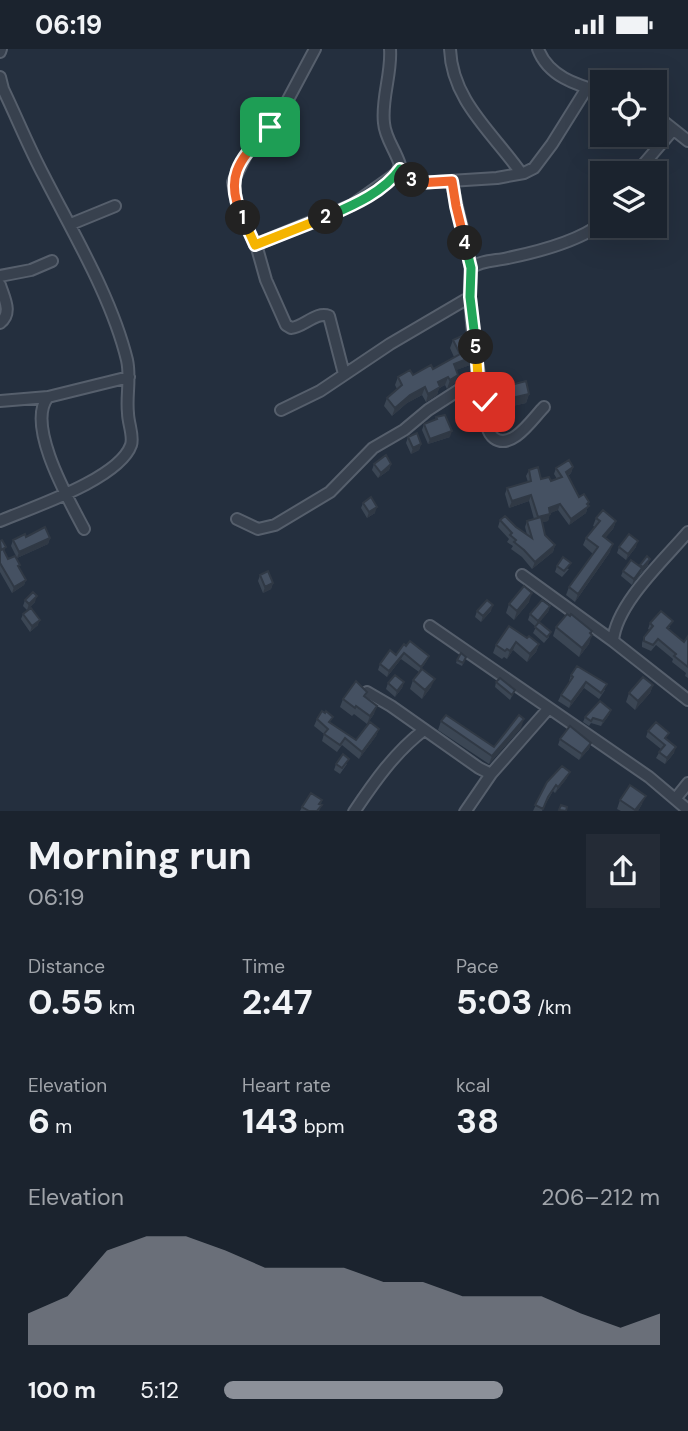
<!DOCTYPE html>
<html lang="en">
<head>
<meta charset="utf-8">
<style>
  body { margin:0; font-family:"DM Sans",sans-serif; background:#242b36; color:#f1f3f6; height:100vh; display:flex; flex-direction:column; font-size:26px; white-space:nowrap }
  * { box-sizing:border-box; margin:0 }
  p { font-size:23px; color:#a0a4aa }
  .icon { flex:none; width:38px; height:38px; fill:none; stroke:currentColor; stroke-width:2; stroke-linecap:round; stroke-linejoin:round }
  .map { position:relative; height:762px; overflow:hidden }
  .panel { display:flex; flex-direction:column; background:#1b232e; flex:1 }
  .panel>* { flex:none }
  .tools { position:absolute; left:590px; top:21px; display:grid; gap:14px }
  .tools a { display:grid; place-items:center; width:77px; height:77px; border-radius:0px; background:#1b232e; box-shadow:0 7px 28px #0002,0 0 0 2px #39404a; font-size:35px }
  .pin { position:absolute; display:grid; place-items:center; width:60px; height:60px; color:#fff; margin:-30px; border-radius:14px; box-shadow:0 4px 10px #0006 }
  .km { position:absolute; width:35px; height:35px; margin:-18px; border-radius:50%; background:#222; color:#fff; font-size:19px; line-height:35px; text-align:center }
  .round { display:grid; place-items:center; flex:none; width:74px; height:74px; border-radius:0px; background:#242b36 }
  .head { display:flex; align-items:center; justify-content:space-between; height:119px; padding:0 28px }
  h1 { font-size:38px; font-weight:700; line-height:52px }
  .metrics { display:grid; grid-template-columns:repeat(3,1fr); gap:10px; height:119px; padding:7px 28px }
  .metrics div { display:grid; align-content:center }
  .metrics b { font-size:35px; font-weight:700 }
  .metrics small { font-size:19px; font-weight:400 }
  .metrics p { font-size:19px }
  .chart { height:196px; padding:14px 28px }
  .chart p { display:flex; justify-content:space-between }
  .chart svg { width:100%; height:126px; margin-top:7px; fill:#8c9099; opacity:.7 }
  ul { padding:0 28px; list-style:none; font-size:23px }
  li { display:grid; grid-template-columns:112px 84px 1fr; align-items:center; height:52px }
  li i { height:18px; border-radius:9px; background:#8c9099 }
  .status { display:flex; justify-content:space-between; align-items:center; height:49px; padding:0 35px; background:#1b232e; direction:ltr }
  .status svg { height:19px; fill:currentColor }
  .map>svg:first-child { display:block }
</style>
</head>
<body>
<div class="status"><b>06:19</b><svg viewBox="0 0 49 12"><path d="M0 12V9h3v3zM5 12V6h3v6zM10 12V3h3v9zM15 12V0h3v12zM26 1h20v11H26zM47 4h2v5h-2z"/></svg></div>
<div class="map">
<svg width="688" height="763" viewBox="0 0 688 763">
  <rect width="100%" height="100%" fill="#242f3e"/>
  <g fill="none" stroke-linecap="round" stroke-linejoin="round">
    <defs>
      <path id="minor" d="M315,0L283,60L270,78L246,106L233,133L238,161L257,199L266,231L286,276L291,279C304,278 316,262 329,267L344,325
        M450,0C452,52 493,84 521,124
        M538,0C548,27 576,36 602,43
        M0,3L1,0
        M0,28L3,40C17,69 29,99 44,127C73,184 112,249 127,311C131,329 126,347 128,364C128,374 134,387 131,396C119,430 33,458 0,472
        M654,65L688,92
        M400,120L418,134L497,129L524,124L534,119L552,95L587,39
        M636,124L673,81
        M452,132C456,161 466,188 470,216C472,226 469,237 470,248C472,281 476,316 484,348C487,360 483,381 494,389C512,402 533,369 544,358
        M71,175L115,157
        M255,196L352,156L397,124L400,116C396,102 385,89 384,74C381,50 392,24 390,0
        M471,219C481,211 496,212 508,209C537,203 579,192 602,174
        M0,227L31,221L52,212
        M0,236C4,249 13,264 0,274
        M0,352L48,348
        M281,361L320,342L390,295L470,248
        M237,470L258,480L275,476L330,443L373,399L404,381L428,361L479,328
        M84,480C70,453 25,376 48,348L129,328
        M688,483C664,511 616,555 613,592L688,651
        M522,526L613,592
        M430,577L649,728L688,761
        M367,643L391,657L479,719L491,725
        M676,749L688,734
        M354,763C374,733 395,703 424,681
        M465,763L491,725L549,659"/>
    </defs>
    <!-- minor casing -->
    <use href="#minor" stroke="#565f6c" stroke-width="14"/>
    <!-- minor -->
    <use href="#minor" stroke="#38414e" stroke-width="10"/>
  </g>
  <!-- wall -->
  <path fill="#3b4654" d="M453,291L470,295L469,298L472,308L470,316L456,321L455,334L447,340L445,336L439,339L437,346L426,353L422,346L407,354L392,367L384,357L387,349L397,340L395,336L398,328L413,326L433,320L454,308L450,299Z
    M499,339L529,345L526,354L499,360L496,347Z
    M436,368L450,388L428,395L422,381L424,375L435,371Z
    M408,388L421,395L419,401L411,405L406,394Z
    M374,415H391L389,421L378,429L372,421Z
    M573,418L571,424L568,427L579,448L589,453L586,464L569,476L558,461L550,464L548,472L542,473L545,486L555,496L553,503L532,520L522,508L511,500L513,497L507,493L509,490L498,478L500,471L516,478L527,486L525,478L527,472L534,470L529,452L509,459L505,445L507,439L528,433L526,427L529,421L541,430L551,432L557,430L554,425L556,419Z
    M363,454L375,464L367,469L361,459Z
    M596,469L616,472L613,480L605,489L610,503L575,553L566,546L569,538L593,505L583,496L586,489L595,478L593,477Z
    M26,488L50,489L48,495L17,509L11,497L13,491Z
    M0,492L6,498L4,501L8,510L19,519L26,531L24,536L12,544L0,523Z
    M619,498H636L626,511L617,504Z
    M640,516H648L632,536L621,527L623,522L639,518Z
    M557,517L569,520L562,528L555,523Z
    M260,526L273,534L271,540L263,544L258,532Z
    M25,551L35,553L27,561L23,557Z
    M529,553L514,571L506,564L509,555Z
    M550,557L548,563L539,573L549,588L544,594L533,584L536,578L528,571L530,565Z
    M477,562H491L481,573L475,568Z
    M23,565L38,576L30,583L21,570Z
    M650,574L670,578L668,581L684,593L688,587V629L685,627L686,624L672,613L673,610L656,596L651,602L642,598V594L644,588L650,581L648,580Z
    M556,578L592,582L589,595L579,608L553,587Z
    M527,589L539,595L536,603L527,613L513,601L507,610L504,608L502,610L493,604L496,596Z
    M404,595L429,607L426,613L419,623L401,610L387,628L378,621L380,615L396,606Z
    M466,608L462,617L456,614L457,611Z
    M571,626L605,641L599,650L584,639L569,659L558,652L561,646L570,633L569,632Z
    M413,631L431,638L422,650L410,640Z
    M404,633L402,639L395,648L386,640L388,634Z
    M496,633L515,641L510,651L495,638Z
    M653,636L650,644L635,661L626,653L629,644Z
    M367,643L365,649L374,665L367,675L354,665L352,667L340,658L343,650Z
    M611,661L609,666L601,677L591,674L589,677L583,673L585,668Z
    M325,664L331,674L356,691L379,680L376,687L359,710L342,696L337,703L322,692L324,685L314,677L317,670Z
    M441,672L494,698L521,679L489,715L438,681Z
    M648,682L667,690L674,704L665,715L656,709L661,700L646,688Z
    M560,690L591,694L589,700L579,711L558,696Z
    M336,715H347L340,725L334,721Z
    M567,729L555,744L553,742L546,754L542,762H533L547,733Z
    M322,751L319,762H300L302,758Z
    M620,751L642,755L638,762H621L617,760Z"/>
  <!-- shaded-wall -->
  <path fill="#303945" d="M472,308L470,316L451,323L454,315Z
    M458,326L455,334L447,340L450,331Z
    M448,328L445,336L439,339L437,346L426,353L428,345L438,333Z
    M425,338L422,346L407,354L392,367L395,359L410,346Z
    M529,345L526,354L499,360L502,351Z
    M452,382L450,388L428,395L430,390Z
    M421,395L419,401L411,405L413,399Z
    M391,415L389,421L378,429L381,424Z
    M573,418L571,424L563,429L566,423Z
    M531,446L529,452L509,459L512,452Z
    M589,453L586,464L569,476L571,470Z
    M560,455L558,461L546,466L549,459Z
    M377,458L375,464L367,469L369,463Z
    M550,465L548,472L535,475L538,468Z
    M616,472L613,480L600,495L603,487Z
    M50,489L48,495L17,509L19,503Z
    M638,492L636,498L626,511L628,505Z
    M613,495L610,503L575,553L578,545Z
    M555,496L553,503L532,520L535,513Z
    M650,510L648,516L641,524L643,518Z
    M642,519L640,525L632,536L634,530Z
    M26,531L24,536L12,544L14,538Z
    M273,534L271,540L263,544L265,538Z
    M532,544L529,553L514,571L517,562Z
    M37,547L35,553L27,561L29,555Z
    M493,556L491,562L481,573L483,567Z
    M550,557L548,563L536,578L538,572Z
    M40,571L38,576L30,583L32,577Z
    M592,582L589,590L592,586L589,595L579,608L582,599Z
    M516,593L513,601L507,610L510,602Z
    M539,595L536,603L527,613L530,605Z
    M404,604L401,610L387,628L389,622Z
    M429,607L426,613L419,623L421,618Z
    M435,630L431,638L422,650L425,641Z
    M404,633L402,639L395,648L397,642Z
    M586,633L584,639L569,659L571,653Z
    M653,636L650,644L635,661L638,652Z
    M377,657L374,665L367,675L370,667Z
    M611,661L609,666L601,677L603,672Z
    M524,670L521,679L489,715L492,707Z
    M379,680L376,687L359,710L362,703Z
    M591,694L589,700L579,711L582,705Z
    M676,698L674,704L665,715L667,709Z
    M570,723L567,729L555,744L558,738Z
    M646,747L642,755L638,762H635Z"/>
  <!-- building -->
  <path fill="#455162" stroke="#303945" stroke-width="2" d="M464,286L470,295L468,296L472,308L454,315L458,326L450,331L448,328L438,333L440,338L428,345L425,338L410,346L395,359L387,349L402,336L398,328L410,321L413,326L431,316L433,320L460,305L453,291Z
    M526,332L529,345L502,351L499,339Z
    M445,366L452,382L430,390L424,375L437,370L436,368Z
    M417,384L421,395L413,399L408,388Z
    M386,406L391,415L381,424L374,415Z
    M569,411L573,418L566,423L579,448L584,445L589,453L587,455L589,457L571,470L560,455L549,459L550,465L538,468L531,446L512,452L507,439L531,432L529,421L538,418L541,430L549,428L551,432L562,428L556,419Z
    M371,448L377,458L369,463L363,454Z
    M603,461L616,472L603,487L613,495L578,545L569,538L598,498L586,489L600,472L596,469Z
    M505,467L516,478L532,489L527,472L541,468L545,486L555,496L535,513L524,501L514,493L516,491L510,486L512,484L500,471Z
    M45,478L50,489L19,503L13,491L25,485L26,488Z
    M629,485L638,492L628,505L619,498Z
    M2,491L6,498L1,501L0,492Z
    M3,500L8,510L15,507L20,516L18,517L26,531L14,538L0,514V501Z
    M647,507L650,510L643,518L640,516Z
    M563,508L571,514L564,522L557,517Z
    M631,511L642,519L634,530L623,522Z
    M268,522L273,534L265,538L260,526Z
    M524,537L532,544L517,562L509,555Z
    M33,543L37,547L29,555L25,551Z
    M487,551L493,556L483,567L477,562Z
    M542,551L550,557L538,572L530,565Z
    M31,559L40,571L32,577L23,565Z
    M661,562L673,572L667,579L684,593L688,587V618L674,607L676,605L658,590L653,596L644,592V588L653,577L650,574Z
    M567,565L570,567L571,565L592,582L590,584L592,586L582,599L556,578Z
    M539,573L551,583L547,588L535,578Z
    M509,577L527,589L529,587L539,595L530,605L516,593L510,602L507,600L505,602L496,596Z
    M410,592L429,607L421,618L404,604L389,622L380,615L390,601L396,606L404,595L406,597Z
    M461,604L466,608L463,614L457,611Z
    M577,617L607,635L601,644L586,633L571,653L561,646L573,628L571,626Z
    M422,620L435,630L425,641L413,631Z
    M395,626L404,633L397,642L388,634Z
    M643,628L653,636L638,652L629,644Z
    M500,629L515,641L512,646L496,633Z
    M356,632L367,643L364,647L377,657L370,667L356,657L355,659L343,650Z
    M600,652L611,661L603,672L593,669L591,672L585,668Z
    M322,662L325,664L326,662L333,668L329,673L356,691L370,673L379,680L362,703L345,689L340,696L324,685L328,680L317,670Z
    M446,666L494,698L519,666L524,670L492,707L441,672Z
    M656,673L669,684L665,689L676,698L667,709L659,703L665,696L648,682Z
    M570,677L591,694L582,705L560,690Z
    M343,705L349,710L342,719L336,715Z
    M562,717L570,723L558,738L556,736L548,748L543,760L535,756L547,733Z
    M630,736L646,747L635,761L620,751Z
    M311,744L322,751L319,755L322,756L317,762H309L302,758Z
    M561,756L567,758L566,762L559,761Z"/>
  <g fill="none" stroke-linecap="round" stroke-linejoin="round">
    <defs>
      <path id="split-1" d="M243,169C222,126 242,109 270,78"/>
      <path id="split-2" d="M243,169L255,196L326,168"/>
      <path id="split-3" d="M326,168C351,157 383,144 400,120L412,131"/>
      <path id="split-4" d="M412,131L418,134L452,132L456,157L465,194"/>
      <path id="split-5" d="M465,194L471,219L470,248L476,298"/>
      <path id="split-6" d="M476,298L478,328L485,353"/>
    </defs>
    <!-- split-1 casing -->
    <use href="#split-1" stroke="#fff" stroke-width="14"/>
    <!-- split-2 casing -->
    <use href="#split-2" stroke="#fff" stroke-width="14"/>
    <!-- split-3 casing -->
    <use href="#split-3" stroke="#fff" stroke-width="14"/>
    <!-- split-4 casing -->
    <use href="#split-4" stroke="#fff" stroke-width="14"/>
    <!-- split-5 casing -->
    <use href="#split-5" stroke="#fff" stroke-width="14"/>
    <!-- split-6 casing -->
    <use href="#split-6" stroke="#fff" stroke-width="14"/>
    <!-- split-1 -->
    <use href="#split-1" stroke="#f0652b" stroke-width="9"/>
    <!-- split-2 -->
    <use href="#split-2" stroke="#f5b400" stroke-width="9"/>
    <!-- split-3 -->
    <use href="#split-3" stroke="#22a559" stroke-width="9"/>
    <!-- split-4 -->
    <use href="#split-4" stroke="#f0652b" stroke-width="9"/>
    <!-- split-5 -->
    <use href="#split-5" stroke="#22a559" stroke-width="9"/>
    <!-- split-6 -->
    <use href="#split-6" stroke="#f5b400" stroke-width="9"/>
  </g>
</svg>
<div class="tools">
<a><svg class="icon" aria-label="locate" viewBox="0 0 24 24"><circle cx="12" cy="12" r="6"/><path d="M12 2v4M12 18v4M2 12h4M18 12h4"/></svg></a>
<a><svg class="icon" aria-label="layers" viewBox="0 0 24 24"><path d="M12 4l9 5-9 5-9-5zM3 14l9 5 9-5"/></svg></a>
</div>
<div class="pin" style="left:270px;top:78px;background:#1e9e55"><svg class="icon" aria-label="arrive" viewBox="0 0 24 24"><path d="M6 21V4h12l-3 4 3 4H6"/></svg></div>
<div class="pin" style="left:485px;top:353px;background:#d93025"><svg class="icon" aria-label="check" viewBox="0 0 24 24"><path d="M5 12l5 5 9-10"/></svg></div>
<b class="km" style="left:243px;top:169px">1</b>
<b class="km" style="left:326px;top:168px">2</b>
<b class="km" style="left:412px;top:131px">3</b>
<b class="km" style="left:465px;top:194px">4</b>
<b class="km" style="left:476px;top:298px">5</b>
</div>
<section class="panel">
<div class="head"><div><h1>Morning run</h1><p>06:19</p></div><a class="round"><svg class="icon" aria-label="share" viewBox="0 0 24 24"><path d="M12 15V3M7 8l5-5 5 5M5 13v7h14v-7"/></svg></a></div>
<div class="metrics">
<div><p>Distance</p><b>0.55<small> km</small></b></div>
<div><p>Time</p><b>2:47</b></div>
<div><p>Pace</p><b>5:03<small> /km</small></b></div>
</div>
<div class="metrics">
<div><p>Elevation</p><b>6<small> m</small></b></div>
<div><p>Heart rate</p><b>143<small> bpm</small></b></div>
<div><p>kcal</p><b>38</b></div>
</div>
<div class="chart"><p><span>Elevation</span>206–212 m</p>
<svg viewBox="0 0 160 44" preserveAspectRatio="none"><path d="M0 44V33L10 27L20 11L30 6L40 6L50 11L60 17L70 17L80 17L90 22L100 22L110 27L120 27L130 27L140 33L150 38L160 33V44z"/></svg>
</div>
<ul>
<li><b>100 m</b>5:12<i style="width:64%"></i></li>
</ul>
</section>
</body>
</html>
